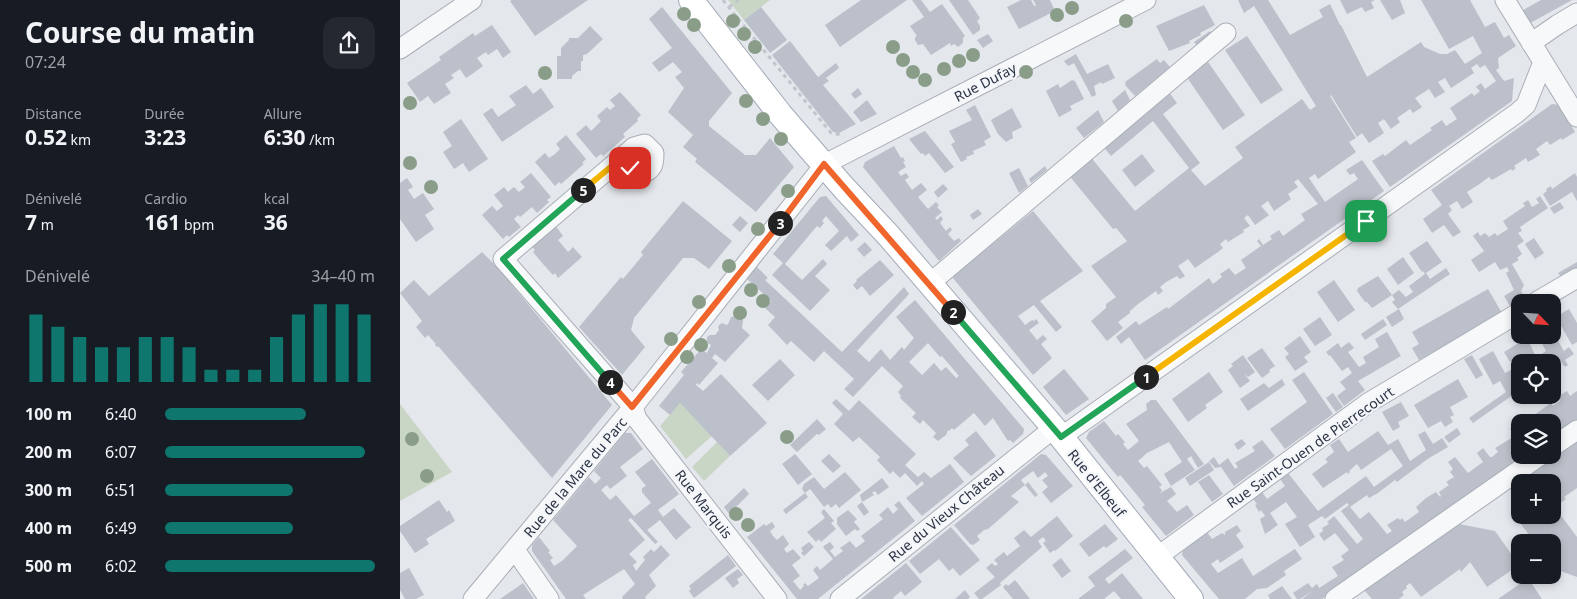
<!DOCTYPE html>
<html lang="fr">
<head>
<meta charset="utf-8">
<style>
  body { margin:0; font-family:"Noto Sans",sans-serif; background:#242831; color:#f1f3f6; height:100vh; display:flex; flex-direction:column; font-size:19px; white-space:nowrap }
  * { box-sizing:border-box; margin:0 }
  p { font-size:16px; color:#9ea1a6 }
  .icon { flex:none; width:28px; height:28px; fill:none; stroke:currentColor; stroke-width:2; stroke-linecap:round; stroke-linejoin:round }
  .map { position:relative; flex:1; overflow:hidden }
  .panel { display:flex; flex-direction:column; background:#171b24; width:400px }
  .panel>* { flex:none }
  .needle { width:32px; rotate:115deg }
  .fabs { position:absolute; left:1111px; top:294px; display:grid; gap:10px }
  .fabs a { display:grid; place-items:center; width:50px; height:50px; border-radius:10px; background:#171b24; box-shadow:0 2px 8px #0003; font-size:25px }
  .pin { position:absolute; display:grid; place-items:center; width:42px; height:42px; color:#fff; margin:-21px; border-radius:10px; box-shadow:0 2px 8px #0006 }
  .km { position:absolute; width:25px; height:25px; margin:-12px; border-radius:50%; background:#222; color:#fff; font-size:14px; line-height:25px; text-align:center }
  .round { display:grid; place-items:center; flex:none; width:52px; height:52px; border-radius:15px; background:#242831 }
  .head { display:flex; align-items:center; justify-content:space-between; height:85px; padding:0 25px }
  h1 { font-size:28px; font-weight:700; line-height:38px }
  .metrics { display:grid; grid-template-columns:repeat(3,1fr); gap:8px; height:85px; padding:5px 25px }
  .metrics div { display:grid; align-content:center }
  .metrics b { font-size:21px; font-weight:700 }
  .metrics small { font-size:14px; font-weight:400 }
  .metrics p { font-size:14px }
  .chart { height:140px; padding:10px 25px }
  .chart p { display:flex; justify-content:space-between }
  .chart svg { width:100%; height:90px; margin-top:5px; stroke:#0f766e; stroke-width:6 }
  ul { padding:0 25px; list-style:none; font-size:16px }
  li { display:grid; grid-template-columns:80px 60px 1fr; align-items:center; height:38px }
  li i { height:12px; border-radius:6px; background:#0f766e }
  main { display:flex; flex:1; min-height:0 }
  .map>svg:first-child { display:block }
</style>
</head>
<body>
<main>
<section class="panel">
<div class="head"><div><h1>Course du matin</h1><p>07:24</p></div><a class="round"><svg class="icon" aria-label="share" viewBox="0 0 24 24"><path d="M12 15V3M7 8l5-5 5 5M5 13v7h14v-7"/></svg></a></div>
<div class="metrics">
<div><p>Distance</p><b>0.52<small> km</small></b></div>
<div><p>Durée</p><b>3:23</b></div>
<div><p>Allure</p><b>6:30<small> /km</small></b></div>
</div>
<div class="metrics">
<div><p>Dénivelé</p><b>7<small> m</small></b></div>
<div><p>Cardio</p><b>161<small> bpm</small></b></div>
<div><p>kcal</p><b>36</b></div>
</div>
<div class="chart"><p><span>Dénivelé</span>34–40 m</p>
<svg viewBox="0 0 160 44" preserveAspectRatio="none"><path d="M5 44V11M15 44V17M25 44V22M35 44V27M45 44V27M55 44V22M65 44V22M75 44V27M85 44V38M95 44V38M105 44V38M115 44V22M125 44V11M135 44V6M145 44V6M155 44V11"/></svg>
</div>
<ul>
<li><b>100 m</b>6:40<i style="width:67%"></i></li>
<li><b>200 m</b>6:07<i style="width:95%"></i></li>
<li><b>300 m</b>6:51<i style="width:61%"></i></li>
<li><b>400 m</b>6:49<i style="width:61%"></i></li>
<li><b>500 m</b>6:02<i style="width:100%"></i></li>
</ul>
</section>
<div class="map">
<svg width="1177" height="599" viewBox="0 0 1177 599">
  <rect width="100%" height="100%" fill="#e4e7ec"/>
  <!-- green -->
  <path fill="#c9d6c5" d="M328,0H370L344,20Z
    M280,403L312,436L286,459L260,426Z
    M0,404L52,472L0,501Z
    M317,442L330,456L304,481L292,467Z"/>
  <!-- building -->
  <path fill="#bbc0ca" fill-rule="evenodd" d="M112,0H188L135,36L110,1Z
    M461,0H507L440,47L425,25Z
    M512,0H521L530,12L542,4L565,36L563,38V43L558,47L554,44L551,46L550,43L531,55L523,44L518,45L515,40V37L517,36L510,26L524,17Z
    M549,0H568L580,18L577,21L580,26V30L573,35Z
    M621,0H631L634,6L636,5L633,0H650L655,11L619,29L607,7Z
    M838,0H868L890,35L923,17L919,10L930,4L940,25H941L967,77L1021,42L1024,47L1040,54H1047L1055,50L1065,64L1082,53L1073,36L1049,49L1021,0H1070L1085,27L1095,22L1104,38L1109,35L1116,46L1098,58L1099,68L1096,70L1104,81L1114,78L1112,101L990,187L972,161L983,154L985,156L1006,140L1010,145L1032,130L1030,128L1042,120L1046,126L1057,119L1050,108L1072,93L1074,96L1080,91L1076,87L1081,83L1085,89L1096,81L1085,65L1080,68L1077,64L1071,68L1074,73L1051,88L1045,78L1038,82L1045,92L1035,98L1029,89L1015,98L1022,107L1013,113L1010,109L997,118L1000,122L991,129L984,119L978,123L984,133L969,143L962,133L957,137L931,95L930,96L956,138L949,142L956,152L918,179L915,174L909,178L925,202L958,179L954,173L950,175L946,170L962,160L984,191L745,360L729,337L721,344L716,337L736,321L739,325L767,307L768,309L809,278L813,284L822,277L820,274L829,268L835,275L846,268L841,260L861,246L857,241L859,239L863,245L872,239L870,236L879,230L883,236L905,220L901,214L918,204L898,179L894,182L898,187L888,194L891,199L874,211L868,201L861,206L869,215L855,225L848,215L844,218L850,226L843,230L844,232L828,242L826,239L820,244L823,248L818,252L795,268L788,259L778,266L785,276L780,279L777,276L766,282L760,287L763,291L758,295L756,291L738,304L730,311V313L718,322L723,328L707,341L691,321L706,308V304L716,297L691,266L727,241L716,228L713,229L667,173L689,155L735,211L789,168L753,121L711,156L702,145L768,91L777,103L763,114L800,163L791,170L805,186L843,158L835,147L902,99L910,110L916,106L854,6L844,13Z
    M940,0H975L971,2L974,8L965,12L962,7L947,14Z
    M980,0H1000L1005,13L992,20Z
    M1141,0H1172L1125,26L1118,13Z
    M804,5L815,25L800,33L801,35L789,41L790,43L769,51L756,26Z
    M262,7L332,93L309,121V126L345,155H356L370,138L394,167L356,212L295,162L297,159L283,147L293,135L268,112L284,88L275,77L282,72L273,62L259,72L252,63L272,48L249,19Z
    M361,7L387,40L370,53L344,20Z
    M92,25L111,52L103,58L97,49L88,55L86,52L77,58L83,66L75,72L66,78L60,69L51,75L54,78L45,84L51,93L34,104L28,96L20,102L7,83L41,60L39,57L73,33L75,36Z
    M190,26L203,39L187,54L183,55V61H181V71H178L172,76V79H157V56H161V48L169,40V38H178Z
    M810,31L813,35L797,46L794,42Z
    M588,34L593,41L583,48L577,40Z
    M847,36L883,90L861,104L825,50Z
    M390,41L418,77L436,63L439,68L426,78L429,81L423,85L456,124L439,133L433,132L372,55Z
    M676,54L687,74L708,64L715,78L702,84L701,82L694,86L696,95L692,97L674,63L668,66L664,61Z
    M757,59L760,63L764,60L770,67L735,96L725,85L726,84L725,82Z
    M808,62L845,115L823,130L786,76Z
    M672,80L675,81L684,99L670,106L672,110L659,117L646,91L658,84L660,88Z
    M126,85L133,94L141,88L154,107L102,142L83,114L92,108L98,117L116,105L109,96Z
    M458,88L462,94L455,99L451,94Z
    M725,90L730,100L718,111L712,101Z
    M220,92L241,115L237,119L238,121L223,134L225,137L203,156L201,154L196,158L176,134L186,125L191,131L201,121L197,116L207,107L210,110L215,106L210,100Z
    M467,100L477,114L461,122L453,112Z
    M1152,104L1159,105L1175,132L1162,140L1161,138L1150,145L1147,141L1136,149L1140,155L1128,162L1126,158L1114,166L1116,168L1112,171L1111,169L1092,180L1089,177L1078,185L1067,192L1073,202L1062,209L1057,201L1049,206L1052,210L1048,214L1061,232L1053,237L1044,225L1032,233L1023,219L1042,205L1031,190Z
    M575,105L591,137L584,141L586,145L573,151L574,154L566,157L567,159L561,162L551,144L555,142L549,131L572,120L566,110Z
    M612,108L622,127L612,132L613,138L606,142L598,134L591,120Z
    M698,110L704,122L684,138L676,128Z
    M61,119L88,159L69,172L63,163L54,169L43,152L52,146L43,132Z
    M525,131L554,167L545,173L529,153L525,156L523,153L521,154L509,139Z
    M166,135L186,159L182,163L184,164L161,184L159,182L155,186L135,162L145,153L149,158L155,154L160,149L156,144Z
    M494,146L501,158L503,157L505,161L503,162L506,167L498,172L501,176L506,173L509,177L505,180L512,190L521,183L527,190L518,197L528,209L536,202L539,205L537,207L542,212L535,218L537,220L541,216L543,219L540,223L546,231L550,227L552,230L548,234L554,241L559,238L561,241L539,261L463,167L465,162Z
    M742,154L755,171L735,187L722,170Z
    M645,166L647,170L631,183L629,179Z
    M619,168L628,186L619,193L609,173Z
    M131,173L151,197L147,200L149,202L137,213L132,207L120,217L118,215L114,219L121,227L109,237L107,235L103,239L82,215L92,206L97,211L103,206L94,195L104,187L108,192L114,187L119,192L125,187L120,182Z
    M1175,173L1177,177V201L1172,192L1150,206L1143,194L1147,191L1146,189L1151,186L1152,189Z
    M7,178L13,187L8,190L14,199L23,193L34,209L25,215L34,229L16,242L0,219V183Z
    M543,184L548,189L538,198L534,192Z
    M426,196L459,235L451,242L447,236L431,251L425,245L439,231L426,216L422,221L424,223L420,228L417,226L385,264L402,280L423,259L427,264L415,276L430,290L410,311L372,275L383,263L373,254L420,197Z
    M1140,196L1148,208L1120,227L1122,231L1118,233L1124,241L1117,246L1122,254L1117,258L1119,260L1112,264L1124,285L1121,291L1126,299L1111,308L1104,296L1114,290L1106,273L1109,271L1107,267L1100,270L1095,262L1079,272L1071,260L1084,251L1073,236L1078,232L1080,236L1085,233L1089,237L1095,233L1097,236L1108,229L1103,221L1125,206L1123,203L1128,200L1132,207L1139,203L1136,199Z
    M283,201L332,241L309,269L294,258H283L234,318L231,330L245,347L222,375L179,327L221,277L223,279L243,255L241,252Z
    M1160,202L1164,208L1154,214L1150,208Z
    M578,209L582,214L573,220L570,215Z
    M633,211L683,271L640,301L662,327L656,332L634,305L618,316L625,325L632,320L634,321L636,319L639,323L629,330L637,340L643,335L647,339L641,344L652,358L633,375L552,277Z
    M340,216L348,223L340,232L332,225Z
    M155,225L163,236L158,240L168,252L173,247L182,257L158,278L155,273L153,275L143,264L133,252L135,250L131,246Z
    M1134,238L1144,253L1135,259L1125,244Z
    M1027,241L1042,262L1026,273L1030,279L1046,268L1050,274L998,309L992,302L995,300L992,295L972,308L967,302H965L957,291L958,288L978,276L992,295L999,290L1006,297L1013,292L1009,286L1025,274L1023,271L1022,272L1009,253Z
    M465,242L472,250L464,257L457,249Z
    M82,252L97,267L212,405L152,478L38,346L37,347L35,345L36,344L28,335L25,338L16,327L22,321L0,293L14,280L29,296Z
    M1003,257L1014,273L998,285L987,269Z
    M480,260L494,275L470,296L462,286L457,290L453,285L457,281L456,280Z
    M1177,262V271L1163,279L1158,273Z
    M356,266L368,278L365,280L442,352L504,287L509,294L457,351L469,362L481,349L490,360L502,347L504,350L514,338L496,317L515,300L624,429L623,434L613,443L610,440L608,441L593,418L585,426L574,413L554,430L552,428L549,431L548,430L546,435L538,441L533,437L536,433L523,420L520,424L512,417L516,413L500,398L501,396L498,392L503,386L482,366L453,397L444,389L454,379L424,351L414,362L391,341L387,345L368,325L375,317L365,308L371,301L346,278ZM528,343L540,357L542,356L559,376L556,378L546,367L541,371L534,363L522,375L509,362Z
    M934,280L955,310L938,322L917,292Z
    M1088,289L1102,313L1019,360L1012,348L1019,344L1012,332Z
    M999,309L1004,319L992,327L986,317Z
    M1169,309L1177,323V342L1172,345L1156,317Z
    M336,316L343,320L342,328L350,335L325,362L315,354L312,358L318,363L299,385L297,383L296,385L303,391L321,374L367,423L330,456L280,403L270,415L259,406L284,375L281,372L301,349L307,353L311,345L307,343V337L310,335H315L319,330L318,327L320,324L323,323L326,325L328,324L331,317Z
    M920,317L932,335L915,346L903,329Z
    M983,319L987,325L965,340L961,334Z
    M1152,323L1159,335V337L1157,339L1164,351L1169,347L1174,354L1165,360L1168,365L1165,367L1160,361L1152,367V362H1144L1140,355L1146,351L1137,335H1152Z
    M987,332L1001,356L958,381L965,390L944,406L937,396L946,389L940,382L952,373L948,367L942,371L930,355L929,356L926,352L938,343L941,348L949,342L954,348L948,352L959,367L966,363L963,357L979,347L975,339Z
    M900,336L911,352L904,357L908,362L895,371L885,357L889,354L884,348Z
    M1127,338L1136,357L1127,362L1125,359L1121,362L1118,358L1110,362L1104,352Z
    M862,348L875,366L869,370L870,372L862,378L847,358Z
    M1093,351L1105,373L1113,369L1120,381V390L1073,423L1069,418L1106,392L1100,381L1093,385L1079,359Z
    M843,355L855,372L848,377L844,374L850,381L840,388L828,370L833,366L831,364Z
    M1072,355L1083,375L1076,379L1064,359Z
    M380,359L395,375L368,401L352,385Z
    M664,369L689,399L666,415L643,387Z
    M809,372L823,392L805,405L807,408L788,422L772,399Z
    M904,372L933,414L885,449L870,429L907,402L892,380Z
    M882,379L885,385L848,411L840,399L864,383L869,388Z
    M1058,379L1068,397L1050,407L1054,415L1050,417L1053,422L1045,427L1041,421L1028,428L1014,405Z
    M1167,391L1170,396L1177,391V421L1152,438V422H1133L1130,418L1151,403L1153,406L1160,401L1157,397Z
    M933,393L943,407L936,412L926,398Z
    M436,399L449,411L459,400L516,454L505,465L518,477L524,472L531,478L550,464L564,482L522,516L506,498L524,484L522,481L517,486L505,473L500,478L493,471L490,474L477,460L480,457L459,437L453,442L434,424L443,414L432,403Z
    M751,400H756L804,464L798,468L791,456L787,459L795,470L771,486L764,474L782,462L769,442L747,453L738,461L744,468L747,466L762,485L759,487L762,490L760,493L771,487L776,494L767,501L777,512L787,505L794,515L766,536L742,507L745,505L727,483L720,475L718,477L686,438L689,432L704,421L716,436L718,434L725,442L723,444L728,450L739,441L726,424L747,410L746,404Z
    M1001,402L1009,416L998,422L1000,427L993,431L982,412Z
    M417,419L426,429L419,435L417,434L397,452L390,445Z
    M1120,422V455H1127L922,599H902L914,590L900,599H897L893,593L908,583L912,588L917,584L919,588L938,576L932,567L944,560L941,556L949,550L935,533L924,541L919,534L923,531L922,528L929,524L927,522L934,516L957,544L963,539L941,511L949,505L947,503L925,519L922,516L908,525L915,537L900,547L885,524L897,517L886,502L870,513L878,525L865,534L860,519L865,516L861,510L859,512L855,505L857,504L853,499L862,492L867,499L885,486L880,479L888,473L918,511L966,476L974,487L1003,466L991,449L961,470L957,464L949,471L950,472L948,474L947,472L923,488L912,474L928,462L925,459L934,452L930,445L939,439L948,452L978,431L988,445L998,439L1010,461L1026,450L1018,435L1025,431L1033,444L1042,438L1048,447L1029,458L997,482L995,480L978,493L969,498L967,495L950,507L960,519L969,512L987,534L992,531L987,525L998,518L1000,520L1002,518L1005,522L1019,512L1016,507L1026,498L1036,492L1040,497L1041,496L1039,492L1049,485L1046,482L1054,477L1050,472L1053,469L1048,462L1055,457L1068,473L1083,462L1077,453L1083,448L1090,457H1092L1098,452L1095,448L1115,436L1110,429Z
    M1057,428L1061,434L1049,443L1044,437Z
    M576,431L596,456L571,476L553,458L569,445L565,440Z
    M225,433H231L243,449L220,467L227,476L210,489L207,485L201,490L210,500L216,495L234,516L251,503L242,492V488L246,486L235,472L252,459L279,494L258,510L263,517L274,508L291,527L276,540L260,520L247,530L258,542L255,544L231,518L228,520L245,540L229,554L237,562L233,565L236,571L245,560L243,557L251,549L254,552L261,545L270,555L249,575L256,586L245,597L246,599H223L222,597L235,584L224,569L183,595L186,599H166L132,551V545L139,537L150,551L148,552L153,558L150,560L154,566L162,561L177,546L153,520L189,477L195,484L201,478L194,471Z
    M842,439L846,444L838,450L834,444Z
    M862,440L875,456L834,486L821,467L815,468L809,461L814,457L819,465L828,458L835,469L838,467L835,463L855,451L852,447Z
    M1177,441V488L1164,497L1166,499L1159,504L1157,502L1153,505L1177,537V577L1152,568V542H1134L1116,517L1119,497L1120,515H1152V482H1121L1122,480Z
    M395,454L412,474L398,485L382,464Z
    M429,454L441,466L433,473L421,461Z
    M641,454L646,455L673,486L651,503L642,492L648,487L642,480L648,476L645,472L638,478L633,471L621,480L625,485L628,482L638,495L635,497L625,485L611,496L619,502L588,529L584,530L577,536L580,540L573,545L570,544L554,525Z
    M809,462L814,470L790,486L785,478Z
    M445,472L461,490L439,508L436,504L431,508L428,504L424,507L410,489L405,493L408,497L386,514L383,510L405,493L402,489L404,484L414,477L424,489Z
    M809,475L823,494L812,502L798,482Z
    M482,478L489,487L478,495L475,491L472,493L474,495L462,502L460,495Z
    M344,488L349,494L329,514L324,507Z
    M39,500L47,512L49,510L55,521L26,539L29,544L15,553L0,531V526Z
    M499,501L515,521L418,599H397L347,537L364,524L366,526L372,522L375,527L370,531L373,536L377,540L383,535L389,544L384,549L387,553L393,549L401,558L392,565L400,576L393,581L400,590L404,586L403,585L405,583L408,586L419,578L413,570L417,566L420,570L433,559L423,547L425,545L430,542L434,547L430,551L435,557L443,551L440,548L450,541L456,548L465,541L461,536L483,519L479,515L488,507L493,514L498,509L494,505Z
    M462,502L469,512L464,516L457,506Z
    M424,509L434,521L431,523L436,529L421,542L419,539L416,542L407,532L425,518L421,512Z
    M448,510L457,519L454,522L460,529L457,531L455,529L446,536L437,524V518Z
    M657,516L673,536L655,551L654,550L650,553L643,543L646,541L643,537L638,541L642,547L600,583L601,585L582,599H579L574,593L595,577L586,568L592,563L595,566L598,564L594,560L604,552L607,556L620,546L614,538L624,530L631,537Z
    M705,524L718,539L706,548L704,546L689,557L679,544Z
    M1059,524L1095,531L1119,565L1087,587L1070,562L1061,572L1060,569L1021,597L1010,583L1006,586L1007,588L1002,592L1004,595L999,599H972L964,590Z
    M837,525L841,531L836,535L844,547L820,563L818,559L811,564L818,573L842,558L853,576L895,549L902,559L884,571L886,575L867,588L857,589L845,599H819L782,555L783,549L807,532L812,539L822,533L825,535V532Z
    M551,527L580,560L560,576L553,568L549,571L539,559L520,574L509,561Z
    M409,542L414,547L404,556L401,553L403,551L401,548Z
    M725,549L733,558L705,579L709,584L722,573L743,599H721L714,591L704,599H678L695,586L688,577Z
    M328,555L336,566L294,598L289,591L291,589L289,586Z
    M661,558L671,571L662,578L652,565Z
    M506,563L522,582L505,596L501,591L493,598L494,599H461Z
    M9,568L24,595L16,599H5L0,590V573Z
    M338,569L343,575L337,579L339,583L333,588L325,578Z
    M1128,578L1142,599H1098Z
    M615,580L630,599H613L603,587L606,584L608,586Z
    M123,583L134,599H100Z
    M882,586L892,599H870L868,595Z
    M565,590L570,597L568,599H555Z"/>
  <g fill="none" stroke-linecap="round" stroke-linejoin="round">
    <defs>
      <path id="minor" d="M1105,0L1177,117
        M1131,43L1157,25L1177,13
        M0,49L72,0
        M219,160L241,174C253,170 254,165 254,153L245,144L234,147L219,160L103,259L233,407L237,419L377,599
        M529,284L826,33
        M1136,302L1177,278
        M661,437L1117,113L1126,105L1143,62
        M1152,447L1177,430
        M115,550L149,599
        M757,557L968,403L1120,312
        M73,599L233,407L425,164L746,0
        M440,599L654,428
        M935,599L1141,455"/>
      <path id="major" d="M291,0L380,114L444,188L489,236L654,428L791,599"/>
    </defs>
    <!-- minor casing -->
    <use href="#minor" stroke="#a9aeb7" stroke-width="21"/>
    <!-- major casing -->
    <use href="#major" stroke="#a3abb8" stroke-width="26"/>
    <!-- path -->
    <path stroke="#c2c5cb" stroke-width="3" stroke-dasharray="4 4" stroke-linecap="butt" d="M323,0L431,133L442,135
      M329,7L339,0"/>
    <!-- minor -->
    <use href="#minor" stroke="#f7f8fa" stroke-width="19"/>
    <!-- major -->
    <use href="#major" stroke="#fff" stroke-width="24"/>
  </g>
  <!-- trees -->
  <g fill="#899d89">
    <circle cx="672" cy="8" r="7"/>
    <circle cx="284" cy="14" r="7"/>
    <circle cx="657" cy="15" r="7"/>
    <circle cx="333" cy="21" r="7"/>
    <circle cx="726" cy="21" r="7"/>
    <circle cx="294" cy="25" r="7"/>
    <circle cx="344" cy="34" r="7"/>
    <circle cx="355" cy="47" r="7"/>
    <circle cx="493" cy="47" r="7"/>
    <circle cx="573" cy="55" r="7"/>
    <circle cx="503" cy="60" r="7"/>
    <circle cx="559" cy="61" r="7"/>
    <circle cx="544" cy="69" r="7"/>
    <circle cx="513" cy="72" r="7"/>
    <circle cx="626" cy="72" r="7"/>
    <circle cx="145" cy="73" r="7"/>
    <circle cx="525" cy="80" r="7"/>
    <circle cx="346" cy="101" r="7"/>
    <circle cx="10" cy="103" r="7"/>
    <circle cx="363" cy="119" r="7"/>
    <circle cx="381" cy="139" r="7"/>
    <circle cx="10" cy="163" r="7"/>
    <circle cx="31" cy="187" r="7"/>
    <circle cx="388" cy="191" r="7"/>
    <circle cx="358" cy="229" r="7"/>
    <circle cx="329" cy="266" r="7"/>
    <circle cx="351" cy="290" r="7"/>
    <circle cx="363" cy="301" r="7"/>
    <circle cx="299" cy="302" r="7"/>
    <circle cx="340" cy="313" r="7"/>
    <circle cx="271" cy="339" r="7"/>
    <circle cx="301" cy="345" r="7"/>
    <circle cx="287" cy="357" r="7"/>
    <circle cx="387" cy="437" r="7"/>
    <circle cx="12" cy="439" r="7"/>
    <circle cx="27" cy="476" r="7"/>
    <circle cx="336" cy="514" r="7"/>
    <circle cx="348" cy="525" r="7"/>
  </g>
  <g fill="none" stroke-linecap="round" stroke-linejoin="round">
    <defs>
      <path id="split-1" d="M746,377L966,221"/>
      <path id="split-2" d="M553,312L661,437L746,377"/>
      <path id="split-3" d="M380,223L424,164L553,312"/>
      <path id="split-4" d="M210,382L232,407L380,223"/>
      <path id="split-5" d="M183,190L103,259L210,382"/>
      <path id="split-6" d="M183,190L219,160L230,168"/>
    </defs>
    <!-- split-1 casing -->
    <use href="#split-1" stroke="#fff" stroke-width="10"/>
    <!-- split-2 casing -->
    <use href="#split-2" stroke="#fff" stroke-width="10"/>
    <!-- split-3 casing -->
    <use href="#split-3" stroke="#fff" stroke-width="10"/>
    <!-- split-4 casing -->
    <use href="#split-4" stroke="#fff" stroke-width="10"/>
    <!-- split-5 casing -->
    <use href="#split-5" stroke="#fff" stroke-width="10"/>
    <!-- split-6 casing -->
    <use href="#split-6" stroke="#fff" stroke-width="10"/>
    <!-- split-1 -->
    <use href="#split-1" stroke="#f5b400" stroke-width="6"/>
    <!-- split-2 -->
    <use href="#split-2" stroke="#22a559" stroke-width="6"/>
    <!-- split-3 -->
    <use href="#split-3" stroke="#f0652b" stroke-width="6"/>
    <!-- split-4 -->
    <use href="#split-4" stroke="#f0652b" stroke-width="6"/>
    <!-- split-5 -->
    <use href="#split-5" stroke="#22a559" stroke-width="6"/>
    <!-- split-6 -->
    <use href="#split-6" stroke="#f5b400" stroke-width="6"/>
  </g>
  <g text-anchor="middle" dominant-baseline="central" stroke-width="4.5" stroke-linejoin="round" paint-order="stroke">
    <!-- street labels -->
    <g font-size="14" fill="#2b3445" stroke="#f4f6f9">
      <text transform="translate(585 82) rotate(-27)">Rue Dufay</text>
      <text transform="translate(910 447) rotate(-35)">Rue Saint-Ouen de Pierrecourt</text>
      <text transform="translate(175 477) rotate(-50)">Rue de la Mare du Parc</text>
      <text transform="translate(697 483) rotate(51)">Rue d'Elbeuf</text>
      <text transform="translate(304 504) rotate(52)">Rue Marquis</text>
      <text transform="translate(546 513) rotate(-39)">Rue du Vieux Château</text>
    </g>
  </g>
</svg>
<div class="fabs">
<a><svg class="needle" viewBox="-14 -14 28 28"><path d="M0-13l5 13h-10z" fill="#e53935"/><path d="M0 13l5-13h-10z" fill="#9ea1a6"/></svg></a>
<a><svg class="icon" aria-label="locate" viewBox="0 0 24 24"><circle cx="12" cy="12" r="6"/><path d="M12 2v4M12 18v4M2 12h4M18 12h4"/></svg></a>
<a><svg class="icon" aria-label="layers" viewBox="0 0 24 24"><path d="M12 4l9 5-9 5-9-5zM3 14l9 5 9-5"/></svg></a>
<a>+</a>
<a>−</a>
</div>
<div class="pin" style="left:966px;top:221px;background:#1e9e55"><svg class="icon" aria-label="arrive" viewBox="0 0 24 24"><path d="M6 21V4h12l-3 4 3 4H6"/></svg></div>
<div class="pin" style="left:230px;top:168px;background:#d93025"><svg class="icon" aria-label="check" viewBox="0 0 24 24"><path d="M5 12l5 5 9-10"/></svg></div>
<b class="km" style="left:746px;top:377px">1</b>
<b class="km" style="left:553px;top:312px">2</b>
<b class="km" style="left:380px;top:223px">3</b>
<b class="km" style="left:210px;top:382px">4</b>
<b class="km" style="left:183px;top:190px">5</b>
</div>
</main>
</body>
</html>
